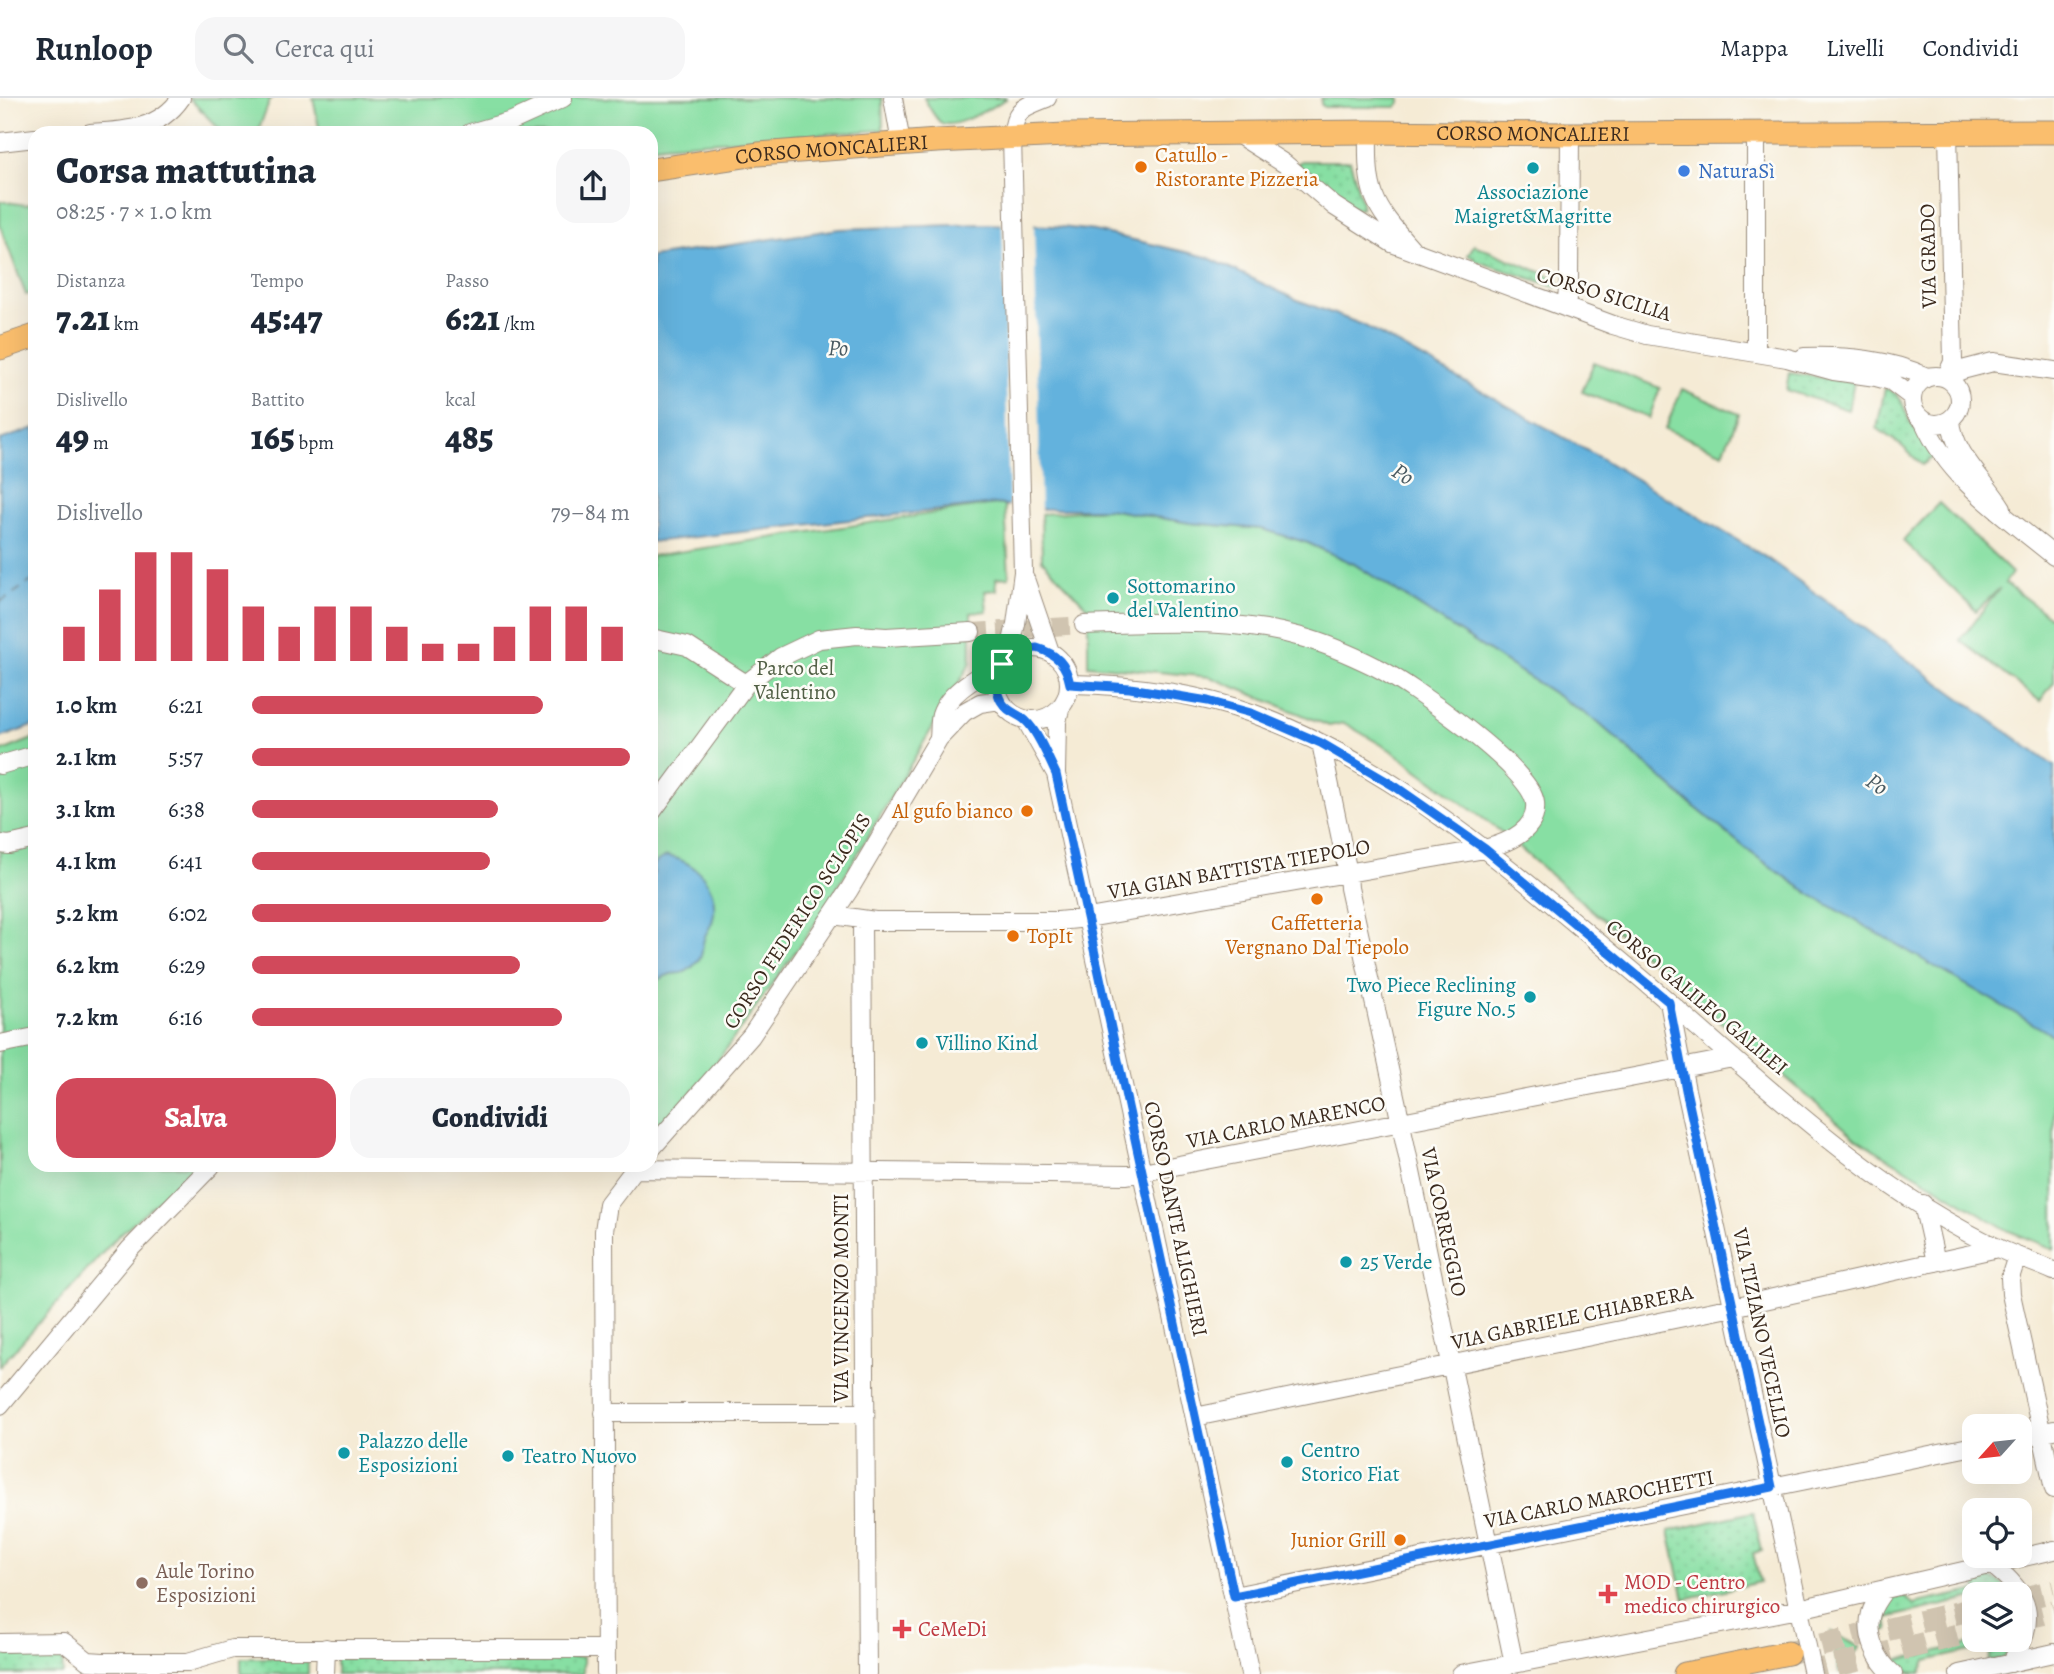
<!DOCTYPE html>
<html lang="it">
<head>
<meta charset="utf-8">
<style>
  body { margin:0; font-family:Alegreya,serif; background:#f6f6f7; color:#1f2937; height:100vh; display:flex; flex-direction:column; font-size:26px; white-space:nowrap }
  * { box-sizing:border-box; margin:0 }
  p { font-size:23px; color:#747a83 }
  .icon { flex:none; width:38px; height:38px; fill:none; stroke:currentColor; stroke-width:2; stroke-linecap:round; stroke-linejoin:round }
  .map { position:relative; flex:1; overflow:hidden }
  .sheet { position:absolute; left:28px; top:28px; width:630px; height:1046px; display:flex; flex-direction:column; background:#fff; border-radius:21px; box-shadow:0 7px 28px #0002 }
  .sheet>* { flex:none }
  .needle { width:46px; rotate:243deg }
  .fabs { position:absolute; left:1962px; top:1316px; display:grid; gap:14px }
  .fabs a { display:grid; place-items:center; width:70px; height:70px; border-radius:14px; background:#fff; box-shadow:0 7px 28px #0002; font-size:35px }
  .pin { position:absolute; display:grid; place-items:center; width:60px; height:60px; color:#fff; margin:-30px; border-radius:14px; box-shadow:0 4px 10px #0006 }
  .round { display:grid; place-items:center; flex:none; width:74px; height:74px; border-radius:21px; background:#f6f6f7 }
  .head { display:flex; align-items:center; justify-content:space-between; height:119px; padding:0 28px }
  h1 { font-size:38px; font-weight:800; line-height:52px }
  .figures { display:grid; grid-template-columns:repeat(3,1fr); gap:10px; height:119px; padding:7px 28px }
  .figures div { display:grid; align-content:center }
  .figures b { font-size:35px; font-weight:800 }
  .figures small { font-size:19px; font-weight:400 }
  .figures p { font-size:19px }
  .chart { height:196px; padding:14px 28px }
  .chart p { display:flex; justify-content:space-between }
  .chart svg { width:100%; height:126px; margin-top:7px; stroke:#d1495b; stroke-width:6 }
  .button { display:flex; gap:14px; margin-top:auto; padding:14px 28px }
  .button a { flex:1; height:80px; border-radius:21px; background:#d1495b; color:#fff; font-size:28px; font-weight:800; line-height:80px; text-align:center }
  .button a+a { background:#f6f6f7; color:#1f2937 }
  ul { padding:0 28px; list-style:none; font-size:23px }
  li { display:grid; grid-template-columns:112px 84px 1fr; align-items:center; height:52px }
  li i { height:18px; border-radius:9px; background:#d1495b }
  header { display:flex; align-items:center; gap:42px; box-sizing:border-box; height:98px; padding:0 35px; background:#fff; border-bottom:2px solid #e0e1e3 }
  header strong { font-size:33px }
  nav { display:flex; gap:38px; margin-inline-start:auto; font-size:24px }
  .search { width:490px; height:63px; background:#f6f6f7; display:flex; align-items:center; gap:18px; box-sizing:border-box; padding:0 24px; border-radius:21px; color:#747a83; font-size:26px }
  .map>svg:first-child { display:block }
</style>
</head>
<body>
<header>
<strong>Runloop</strong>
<div class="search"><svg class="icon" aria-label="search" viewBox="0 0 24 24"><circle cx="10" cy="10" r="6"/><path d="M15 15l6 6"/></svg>Cerca qui</div>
<nav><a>Mappa</a><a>Livelli</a><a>Condividi</a></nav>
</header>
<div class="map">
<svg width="2054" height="1576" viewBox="0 0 2054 1576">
  <defs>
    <pattern id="grass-dots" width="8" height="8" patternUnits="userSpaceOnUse" patternTransform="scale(1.75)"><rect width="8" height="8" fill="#87dfa3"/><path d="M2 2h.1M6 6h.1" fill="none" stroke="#75c08c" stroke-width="1.8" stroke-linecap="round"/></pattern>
  </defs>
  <rect width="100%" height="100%" fill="#fdfcf7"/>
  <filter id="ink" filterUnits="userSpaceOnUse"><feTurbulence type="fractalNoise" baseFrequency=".0143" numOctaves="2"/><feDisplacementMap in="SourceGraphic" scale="14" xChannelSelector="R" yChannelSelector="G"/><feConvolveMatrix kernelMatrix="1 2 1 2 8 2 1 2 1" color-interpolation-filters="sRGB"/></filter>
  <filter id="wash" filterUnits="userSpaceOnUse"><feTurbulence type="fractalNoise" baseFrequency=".00686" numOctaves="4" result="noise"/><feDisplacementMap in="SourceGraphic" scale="28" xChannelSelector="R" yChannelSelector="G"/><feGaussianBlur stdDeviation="1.57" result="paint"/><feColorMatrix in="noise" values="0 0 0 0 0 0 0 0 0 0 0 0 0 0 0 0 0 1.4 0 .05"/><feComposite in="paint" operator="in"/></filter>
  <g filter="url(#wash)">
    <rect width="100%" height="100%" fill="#f5ebd5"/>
    <!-- grass -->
    <path fill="url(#grass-dots)" stroke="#618460" stroke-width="2" d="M1301,63H1350L1362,105L1361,111H1354L1296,67Z
      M1474,147L1553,179L1560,186L1557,189L1476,163L1473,159L1468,157Z
      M1789,275L1854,284L1848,312L1786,292Z
      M1885,290L1895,295L1901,302L1909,322L1935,358L1922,367L1903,349L1877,330Z
      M1753,1414L1762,1453L1753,1455L1760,1484L1684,1501L1669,1433Z
      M1983,1476L2000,1484L2013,1496H2006L2005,1493L1974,1496V1500L1886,1520L1889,1532L1877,1535C1880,1516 1883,1502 1903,1497L1913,1506L1979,1492L1970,1479Z
      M1831,1534L1860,1549L1839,1574Z
      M1988,1542H2017L2002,1561L1988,1563L1991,1548L1926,1563L1921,1575C1900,1576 1892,1567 1881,1552L1892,1550L1896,1562Z
      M62,1556L63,1576H0V1557Z
      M583,1559V1576H336V1560Z
      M241,1560H308V1576H241Z"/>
    <!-- green -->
    <path fill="#87dfa3" stroke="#618460" stroke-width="2" d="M189,0H271L257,35H223Z
      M313,0H882L883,32L663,47L651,49V35H320Z
      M924,0H1008C995,7 953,34 940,24C934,19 928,7 924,0Z
      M1321,0H1400V5L1396,9H1324L1321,6Z
      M0,103L26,107L35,104V194L26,197L0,127Z
      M1594,264L1660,290L1649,320L1582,294Z
      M1682,291L1739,316L1723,355L1665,331Z
      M1939,405L2012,475L2005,485L2054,522V584L2040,603L1960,542L2000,490L1976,513L1903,443Z
      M995,406L1005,407L1009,479L996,480L997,492L985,493L987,513L971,515V564L963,578L822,816L714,968L651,1044V458Z
      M1108,411L1190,425L1262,431L1308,445L1354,466L1595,622L1690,705L1753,756L1810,796L2054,936V1151L2009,1133L1857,1041L1500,733L1392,653L1344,625L1329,628L1210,579L1088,567V510L1042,462L1041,416Z
      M35,640V1068H197L117,1139L0,1268V654Z"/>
    <!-- water -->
    <path fill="#63b2dd" stroke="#4f6e7e" stroke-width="2" d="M982,126L1053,128L1095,133L1207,159L1295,201L1363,227L1604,362L1767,460L2054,668V938L1810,796L1753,756L1690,705L1595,622L1354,466L1308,445L1262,431L1190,425L1108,411H1041L995,406L651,444V159L839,131Z
      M35,330V627L0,640V342Z
      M667,758C697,764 720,789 713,821C711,829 706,834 704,841C700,855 706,857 691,870C684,876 679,875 671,876C664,878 658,883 651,885V776H654C652,764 658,762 667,758Z"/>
    <!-- pier -->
    <path fill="#f5ebd5" d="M1002,123L1034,124L1041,415L1009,411Z"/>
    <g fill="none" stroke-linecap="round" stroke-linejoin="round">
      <!-- ferry -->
      <path stroke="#495a61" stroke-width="2" stroke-dasharray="9 7" stroke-linecap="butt" d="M0,504L35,481"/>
    </g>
  </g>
  <g filter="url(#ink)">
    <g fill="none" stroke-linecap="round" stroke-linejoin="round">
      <!-- minor-tunnel -->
      <path stroke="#d0c4b0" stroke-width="18" stroke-dasharray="18 9" stroke-linecap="butt" d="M971,534L1084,527"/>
      <!-- major-tunnel -->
      <path stroke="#d0c4b0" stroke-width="23" stroke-dasharray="23 11" stroke-linecap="butt" d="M2020,1501L2054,1493
        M2020,1521L2054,1513
        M1788,1555L1974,1511
        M1803,1576L1974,1533"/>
      <defs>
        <path id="minor" d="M893,0L901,45
          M1368,34C1367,95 1371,105 1411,150
          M90,35C125,33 159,32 181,0
          M470,35L512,23L563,0
          M1756,35V255
          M1239,37L1285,66L1334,108L1392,145L1613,227L1647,237L1787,260L1834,273L1876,279L1891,283L1912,299
          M0,44L35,40
          M1566,210L1569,181L1570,36
          M1804,259C1847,258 1888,261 1927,279
          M1912 302a24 24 0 1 1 48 0a24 24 0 1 1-48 0Z
          M1946,279L1953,264L1948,34
          M1946,279L1962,272L1993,264L2054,273
          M1951,322C1953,356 1985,382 2002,410
          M1924,324C1950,383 2006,418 2054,458
          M1025,481L1050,554
          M651,540L687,548L746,586
          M997 586a36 36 0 1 1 72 0a36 36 0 1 1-72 0Z
          M1009,557L1016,526L1023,474L1012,39C1015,10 1022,10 1047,0
          M1070,586C1131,587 1196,595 1254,616C1365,657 1460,729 1550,804C1590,838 1631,871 1671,906C1770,992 1880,1096 2000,1151C2017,1159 2036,1165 2054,1173
          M1060,611L1057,624L1056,676L1250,1576
          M1026,622L1055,674
          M939,640C940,633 939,624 941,617C949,593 981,576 1002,566
          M1321,645L1348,775L1349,790L1397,1007L1514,1566
          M0,667L35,657
          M651,715L746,586L781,559L819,541L857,537L886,539L971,534
          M0,746L9,747L35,741
          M833,817L875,823H1058L1088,820L1485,751C1507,745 1538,733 1535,705C1532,671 1408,585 1376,569C1352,557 1327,546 1301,539C1231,519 1157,525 1084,527
          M862,823L867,1576
          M1669,904L1686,992L1813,1576
          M0,946L35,939
          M651,1051L751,938L849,792L939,640L964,614L980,605L1000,602
          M633,1071L1127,1077L1733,960
          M1923,1106L1936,1164
          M2017,1158L2010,1180L2011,1196L2054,1391
          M0,1307L130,1151L211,1068
          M604,1315H865
          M1195,1319L1733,1209L1998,1150
          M2020,1339L2054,1332
          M1991,1466C2031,1496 2038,1522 2011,1565
          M1885,1491C1880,1498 1873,1507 1871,1515C1865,1537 1877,1563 1893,1576
          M1234,1498L1974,1348
          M0,1545L64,1544L88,1563L103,1564H188L232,1551H606
          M325,1576L326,1550
          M606,1576L604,1133L608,1106L637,1068
          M1461,1576L1799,1511L2054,1452
          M1959,1576L2054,1555"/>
        <g id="major">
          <path id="s1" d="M651,72L758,56L937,43L1065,37L1368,34L1570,36L2054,34"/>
          <path d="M0,250L35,238"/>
          <path d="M1685,1576L1788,1555"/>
        </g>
      </defs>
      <!-- minor casing -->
      <use href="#minor" stroke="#988a7a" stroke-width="20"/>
      <!-- major casing -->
      <use href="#major" stroke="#988a7a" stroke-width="25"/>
      <!-- minor -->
      <use href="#minor" stroke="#fff" stroke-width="18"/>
      <!-- major -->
      <use href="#major" stroke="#fabe6d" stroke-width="23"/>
    </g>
  </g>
  <g fill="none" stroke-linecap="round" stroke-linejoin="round" filter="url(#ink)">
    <defs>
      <path id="route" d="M1037,550C1057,556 1066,566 1070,586L1130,590L1208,603L1251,615L1321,645L1396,689L1485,751L1669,904L1686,992L1772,1389L1234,1498L1056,676C1049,662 1038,634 1026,623C1018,615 1008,615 1001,603C993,589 997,566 1010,557C1018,551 1028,551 1037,550Z"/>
    </defs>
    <!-- route casing -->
    <use href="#route" stroke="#fff" stroke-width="14"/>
    <!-- route -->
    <use href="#route" stroke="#1a73e8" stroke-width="9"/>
  </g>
  <!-- markers -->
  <g fill="#e8710a" stroke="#fdfcf7" stroke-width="2.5">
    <circle cx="1141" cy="69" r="7"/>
    <circle cx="1027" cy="713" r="7"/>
    <circle cx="1317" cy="801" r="7"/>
    <circle cx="1013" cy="838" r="7"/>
    <circle cx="1400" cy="1442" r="7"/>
  </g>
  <g fill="#0f9aa8" stroke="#fdfcf7" stroke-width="2.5">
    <circle cx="1533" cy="70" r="7"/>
    <circle cx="1113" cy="500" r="7"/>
    <circle cx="1530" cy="899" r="7"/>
    <circle cx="922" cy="945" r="7"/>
    <circle cx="1346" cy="1164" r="7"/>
    <circle cx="344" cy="1355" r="7"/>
    <circle cx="508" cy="1358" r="7"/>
    <circle cx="1287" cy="1364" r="7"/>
  </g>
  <circle fill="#3f7fe0" stroke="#fdfcf7" stroke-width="2.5" cx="1684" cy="73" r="7"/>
  <circle fill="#8d6e63" stroke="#fdfcf7" stroke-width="2.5" cx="142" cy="1485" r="7"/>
  <g fill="#e0444e" stroke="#fdfcf7" stroke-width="2.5">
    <path d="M1604.5 1485.5h7v7h7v7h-7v7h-7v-7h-7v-7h7z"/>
    <path d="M898.5 1520.5h7v7h7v7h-7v7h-7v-7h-7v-7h7z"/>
  </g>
  <g text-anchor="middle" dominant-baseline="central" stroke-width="5" stroke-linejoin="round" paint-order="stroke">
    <!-- street labels -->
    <g font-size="21" fill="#3b2a1e" stroke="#fdfcf7">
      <text stroke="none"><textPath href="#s1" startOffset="884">CORSO MONCALIERI</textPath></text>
      <text stroke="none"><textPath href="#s1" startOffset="182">CORSO MONCALIERI</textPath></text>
      <text transform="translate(1928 158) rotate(-91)">VIA GRADO</text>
      <text transform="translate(1604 196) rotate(17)">CORSO SICILIA</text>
      <text transform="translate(1239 771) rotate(-10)">VIA GIAN BATTISTA TIEPOLO</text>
      <text transform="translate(797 823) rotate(-57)">CORSO FEDERICO SCLOPIS</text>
      <text transform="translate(1697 899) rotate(40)">CORSO GALILEO GALILEI</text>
      <text transform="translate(1286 1024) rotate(-11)">VIA CARLO MARENCO</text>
      <text transform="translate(1176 1121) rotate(78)">CORSO DANTE ALIGHIERI</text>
      <text transform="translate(1444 1124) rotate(78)">VIA CORREGGIO</text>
      <text transform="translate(841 1200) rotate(-90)">VIA VINCENZO MONTI</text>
      <text transform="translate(1572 1219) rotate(-12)">VIA GABRIELE CHIABRERA</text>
      <text transform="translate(1762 1235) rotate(78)">VIA TIZIANO VECELLIO</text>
      <text transform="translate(1599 1401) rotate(-11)">VIA CARLO MAROCHETTI</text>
    </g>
    <!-- food labels -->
    <g font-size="21" fill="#c56008" stroke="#fdfcf7" text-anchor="start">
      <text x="1155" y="57">Catullo -<tspan x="1155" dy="24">Ristorante Pizzeria</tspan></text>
      <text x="1013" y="713" text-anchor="end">Al gufo bianco</text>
      <text x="1317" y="825" text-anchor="middle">Caffetteria<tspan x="1317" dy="24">Vergnano Dal Tiepolo</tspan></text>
      <text x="1027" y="838">TopIt</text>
      <text x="1386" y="1442" text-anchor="end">Junior Grill</text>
    </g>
    <!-- shop labels -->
    <g font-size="21" fill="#366cbe" stroke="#fdfcf7" text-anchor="start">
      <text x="1698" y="73">NaturaSì</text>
    </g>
    <!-- culture labels -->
    <g font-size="21" fill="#0d838f" stroke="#fdfcf7" text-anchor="start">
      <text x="1533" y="94" text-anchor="middle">Associazione<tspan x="1533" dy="24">Maigret&amp;Magritte</tspan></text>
      <text x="1127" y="488">Sottomarino<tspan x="1127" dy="24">del Valentino</tspan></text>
      <text x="1516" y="887" text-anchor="end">Two Piece Reclining<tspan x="1516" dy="24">Figure No.5</tspan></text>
      <text x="936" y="945">Villino Kind</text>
      <text x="1360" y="1164">25 Verde</text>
      <text x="358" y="1343">Palazzo delle<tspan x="358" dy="24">Esposizioni</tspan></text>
      <text x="1301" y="1352">Centro<tspan x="1301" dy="24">Storico Fiat</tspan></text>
      <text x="522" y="1358">Teatro Nuovo</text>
    </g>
    <!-- park labels -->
    <g font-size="21" fill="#526046" stroke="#fdfcf7">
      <text x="795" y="570">Parco del<tspan x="795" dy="24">Valentino</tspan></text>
    </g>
    <!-- education labels -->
    <g font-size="21" fill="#785e54" stroke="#fdfcf7" text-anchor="start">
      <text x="156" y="1473">Aule Torino<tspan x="156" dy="24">Esposizioni</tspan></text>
    </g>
    <!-- health labels -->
    <g font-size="21" fill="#be3a42" stroke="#fdfcf7" text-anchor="start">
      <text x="1624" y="1484">MOD - Centro<tspan x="1624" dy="24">medico chirurgico</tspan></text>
      <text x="918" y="1531">CeMeDi</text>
    </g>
    <!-- water labels -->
    <g font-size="23" font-style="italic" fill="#495a61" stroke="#fdfcf7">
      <text transform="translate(838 250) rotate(1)">Po</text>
      <text transform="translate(1403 376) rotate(33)">Po</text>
      <text transform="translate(1877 686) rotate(35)">Po</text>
    </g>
  </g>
</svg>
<div class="fabs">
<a><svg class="needle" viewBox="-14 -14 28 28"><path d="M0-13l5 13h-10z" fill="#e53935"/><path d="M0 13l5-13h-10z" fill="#747a83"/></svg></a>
<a><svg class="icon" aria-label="locate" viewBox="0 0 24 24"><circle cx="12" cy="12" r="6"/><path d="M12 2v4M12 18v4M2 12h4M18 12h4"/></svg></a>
<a><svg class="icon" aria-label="layers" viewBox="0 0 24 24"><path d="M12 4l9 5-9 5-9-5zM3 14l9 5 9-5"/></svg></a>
</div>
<div class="pin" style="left:1002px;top:566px;background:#1e9e55"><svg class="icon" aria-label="arrive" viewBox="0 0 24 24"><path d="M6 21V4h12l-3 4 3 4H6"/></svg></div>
<section class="sheet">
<div class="head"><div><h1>Corsa mattutina</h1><p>08:25 · 7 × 1.0 km</p></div><a class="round"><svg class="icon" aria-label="share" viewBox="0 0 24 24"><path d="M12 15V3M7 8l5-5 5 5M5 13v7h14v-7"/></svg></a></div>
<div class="figures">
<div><p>Distanza</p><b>7.21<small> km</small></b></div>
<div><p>Tempo</p><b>45:47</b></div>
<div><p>Passo</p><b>6:21<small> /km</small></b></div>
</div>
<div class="figures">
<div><p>Dislivello</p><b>49<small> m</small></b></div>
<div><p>Battito</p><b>165<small> bpm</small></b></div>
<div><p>kcal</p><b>485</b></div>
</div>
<div class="chart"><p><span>Dislivello</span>79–84 m</p>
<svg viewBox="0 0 160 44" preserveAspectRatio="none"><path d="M5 44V32M15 44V19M25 44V6M35 44V6M45 44V12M55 44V25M65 44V32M75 44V25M85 44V25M95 44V32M105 44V38M115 44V38M125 44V32M135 44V25M145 44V25M155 44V32"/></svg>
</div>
<ul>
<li><b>1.0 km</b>6:21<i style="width:77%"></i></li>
<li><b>2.1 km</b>5:57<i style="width:100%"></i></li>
<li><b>3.1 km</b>6:38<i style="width:65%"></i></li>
<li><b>4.1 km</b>6:41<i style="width:63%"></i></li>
<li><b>5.2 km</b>6:02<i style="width:95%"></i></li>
<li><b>6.2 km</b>6:29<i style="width:71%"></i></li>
<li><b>7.2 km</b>6:16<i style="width:82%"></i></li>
</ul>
<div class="button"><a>Salva</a><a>Condividi</a></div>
</section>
</div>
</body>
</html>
